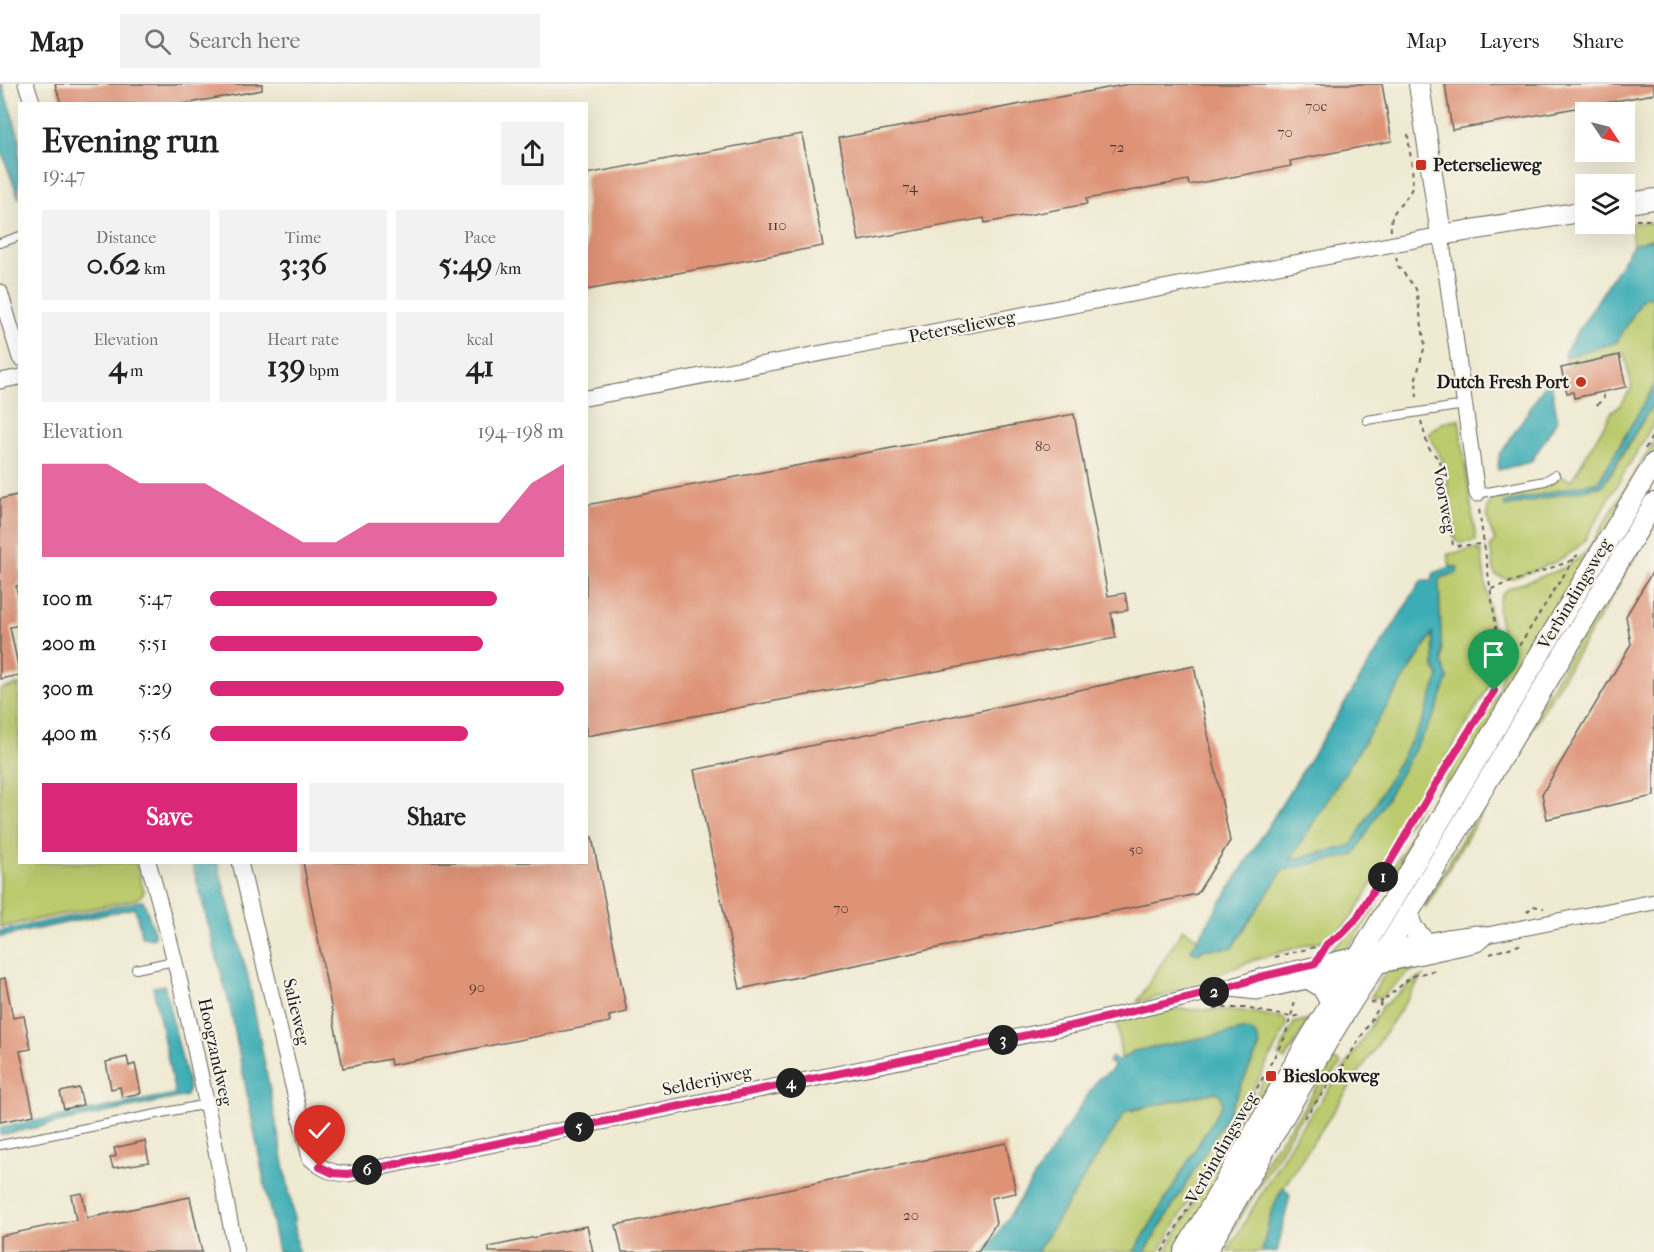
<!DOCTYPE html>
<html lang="en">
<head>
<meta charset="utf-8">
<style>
  body { margin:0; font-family:"IM FELL French Canon",serif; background:#f2f2f2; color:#222; height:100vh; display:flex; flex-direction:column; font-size:22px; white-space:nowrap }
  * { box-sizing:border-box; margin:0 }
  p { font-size:20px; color:#767676 }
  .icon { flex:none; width:33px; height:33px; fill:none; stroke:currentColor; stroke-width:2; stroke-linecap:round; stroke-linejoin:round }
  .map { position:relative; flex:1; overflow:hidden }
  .drawer { position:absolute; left:18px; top:18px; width:570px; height:762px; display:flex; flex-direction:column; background:#fff; border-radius:0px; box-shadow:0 6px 24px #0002 }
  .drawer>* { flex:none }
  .needle { width:39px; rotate:125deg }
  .fabs { position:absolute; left:1575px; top:18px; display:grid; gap:12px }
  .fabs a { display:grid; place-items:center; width:60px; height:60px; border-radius:0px; background:#fff; box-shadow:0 6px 24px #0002; font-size:30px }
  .pin { position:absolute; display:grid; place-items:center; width:51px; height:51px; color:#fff; margin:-62px -26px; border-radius:50% 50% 50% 0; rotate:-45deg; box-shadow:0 0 6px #0007 }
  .pin .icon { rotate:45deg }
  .km { position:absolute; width:30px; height:30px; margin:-15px; border-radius:50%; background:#222; color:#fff; font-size:16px; line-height:30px; text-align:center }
  .round { display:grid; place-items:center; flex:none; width:63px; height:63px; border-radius:0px; background:#f2f2f2 }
  .summary { display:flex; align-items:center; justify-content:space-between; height:102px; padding:0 24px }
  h1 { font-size:33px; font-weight:800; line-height:45px }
  .figures { display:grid; grid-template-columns:repeat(3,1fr); gap:9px; height:102px; padding:6px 24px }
  .figures div { display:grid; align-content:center; border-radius:0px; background:#f2f2f2; text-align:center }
  .figures b { font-size:30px; font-weight:800 }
  .figures small { font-size:16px; font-weight:400 }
  .figures p { font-size:16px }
  .chart { height:168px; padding:12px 24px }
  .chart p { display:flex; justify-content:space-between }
  .chart svg { width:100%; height:108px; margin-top:6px; fill:#db2777; opacity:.7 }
  .cta { display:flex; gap:12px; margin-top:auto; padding:12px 24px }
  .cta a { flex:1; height:69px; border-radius:0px; background:#db2777; color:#fff; font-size:24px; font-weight:800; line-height:69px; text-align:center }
  .cta a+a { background:#f2f2f2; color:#222 }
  ul { padding:0 24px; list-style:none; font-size:20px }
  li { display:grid; grid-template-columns:96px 72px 1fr; align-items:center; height:45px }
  li i { height:15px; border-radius:8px; background:#db2777 }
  header { display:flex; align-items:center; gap:36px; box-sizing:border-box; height:84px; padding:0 30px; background:#fff; border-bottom:2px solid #e0e0e0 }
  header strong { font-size:28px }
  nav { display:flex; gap:33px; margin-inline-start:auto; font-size:21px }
  .search { width:420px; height:54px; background:#f2f2f2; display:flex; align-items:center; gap:15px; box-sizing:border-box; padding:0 21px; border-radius:0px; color:#767676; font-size:22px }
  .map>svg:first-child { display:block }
</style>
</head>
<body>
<header>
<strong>Map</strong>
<div class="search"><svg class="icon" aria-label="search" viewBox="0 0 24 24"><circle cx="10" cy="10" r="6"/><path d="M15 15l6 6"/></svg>Search here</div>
<nav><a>Map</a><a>Layers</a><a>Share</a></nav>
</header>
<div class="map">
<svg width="1654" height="1168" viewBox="0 0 1654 1168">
  <rect width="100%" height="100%" fill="#f7f3e8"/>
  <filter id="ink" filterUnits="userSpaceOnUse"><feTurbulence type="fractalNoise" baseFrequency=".0167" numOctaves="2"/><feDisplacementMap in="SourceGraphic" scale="12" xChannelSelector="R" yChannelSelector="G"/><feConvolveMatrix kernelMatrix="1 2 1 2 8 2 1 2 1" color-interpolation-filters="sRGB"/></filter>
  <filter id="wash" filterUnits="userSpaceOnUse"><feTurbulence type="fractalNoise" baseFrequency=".008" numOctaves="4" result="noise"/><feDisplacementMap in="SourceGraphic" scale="24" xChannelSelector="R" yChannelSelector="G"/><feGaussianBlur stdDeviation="1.35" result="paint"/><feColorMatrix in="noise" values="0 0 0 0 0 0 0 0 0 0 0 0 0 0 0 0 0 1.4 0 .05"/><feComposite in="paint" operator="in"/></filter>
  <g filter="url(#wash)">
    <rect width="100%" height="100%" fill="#efead2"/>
    <!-- green -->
    <path fill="#bbcb6d" stroke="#6c7444" stroke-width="1.5" d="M1630,139H1654V154L1633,161Z
      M1654,212V302L1599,397L1504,419L1600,403L1613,387L1654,318V339L1584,457C1565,478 1539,484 1513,494L1506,495L1495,491L1490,462L1495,457C1490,444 1482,426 1493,414L1550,401L1561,392L1571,397L1612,328L1623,318L1632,303L1624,269L1567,281L1565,273L1617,258L1643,213Z
      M1459,335L1476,457L1460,459L1455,456L1445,382C1440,370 1433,362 1429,349L1442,339Z
      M1654,357V371L1469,678L1444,708L1354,857L1344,866L1326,872C1336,858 1352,849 1363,833L1497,609C1508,578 1503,557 1498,526C1498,520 1500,513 1504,508C1513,500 1546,492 1559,486C1569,482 1578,475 1587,467Z
      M1654,428V442L1425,824L1427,815Z
      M1476,465L1481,468L1496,568V580L1491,599L1353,832L1344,842L1326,855L1254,876L1167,911L1137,918L1183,845L1197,854V857L1191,866L1199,870L1204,865L1231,864L1283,786L1355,770L1448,595L1442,579L1439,498L1441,494L1457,489V483H1450L1448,470Z
      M1434,548V584L1439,592L1422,638L1351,762L1289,776Z
      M19,601L20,778L136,779L144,808L138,815L0,843V605Z
      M1419,881L1420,883L1408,889L1385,910L1381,913H1371L1385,889Z
      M1422,893L1279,1110L1270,1132L1262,1168H1227L1297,1049L1347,980L1382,923L1414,897Z
      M1182,925L1243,927L1282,934L1286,937L1287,942L1239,1032L1159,1168H1145L1227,1032L1260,961L1243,946L1134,967L1121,975L1117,937L1168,926Z
      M1309,935L1285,976L1278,972L1294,939Z
      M1334,975L1341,980L1295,1042L1220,1168H1211L1273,1066L1303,1025Z
      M1264,995L1272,999L1255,1037L1177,1168H1165L1242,1038Z
      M1216,1008L1221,1011L1222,1021L1134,1168H1037L1126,1027H1130Z"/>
    <!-- water -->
    <path fill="#3cadb5" stroke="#2c6468" stroke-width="1.5" fill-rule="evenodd" d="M0,0H2L19,52V115L0,63Z
      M1654,154V212L1643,214L1617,258L1565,273V268L1633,161Z
      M1549,295L1551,298L1557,332L1556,338L1531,378L1498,386L1499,372Z
      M1654,302V318L1603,401L1505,423L1504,419L1599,397Z
      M1450,483H1458L1457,489L1441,494L1439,498L1442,579L1448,595L1435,630L1354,771L1283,786L1232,864L1204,865L1199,870L1191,866L1421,497H1431L1434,489ZM1433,549L1434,584L1439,592L1422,638L1351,762L1290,776Z
      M192,779H218L220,789L248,893L293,1127L298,1168H278L230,923Z
      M142,817L144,818L155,851L153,855L142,853L135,824L0,853V847Z
      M164,901L189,1004L186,1012L0,1051V1044L175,1010L153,903Z
      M1243,946C1254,946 1257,951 1260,961L1227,1032L1145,1168H1134L1222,1021L1221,1011L1216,1008L1126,1027L1037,1168H986L1098,995L1111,987L1114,982L1108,978L1112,973L1118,977L1134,967Z
      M1284,1103L1290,1111L1277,1168H1262C1267,1146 1271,1122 1284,1103Z"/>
    <g id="blocks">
      <!-- building -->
      <path fill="#de9377" d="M55,0H262V6L183,20H61Z
        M1129,0H1382L1392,57L1290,77L1291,82L1189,101L1188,96L1086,115L1087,120L985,139L984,134L859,157L839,54Z
        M1445,0H1654V10L1452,46Z
        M802,50L823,162L586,206V90Z
        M1619,271L1626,303L1574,314L1573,308L1567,309L1561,284Z
        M1074,330L1108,512L1125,509L1128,526L1111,529L1116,554L586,652V421Z
        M17,411L20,424V501L16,502L20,519V541L10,543L20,591L0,595V415Z
        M1654,485V712L1547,735L1542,710L1631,560L1626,532Z
        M1194,582L1230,757L1197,810L740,905L694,686Z
        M592,753L627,928L609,932L610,938L391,981L390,975L343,984L303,778H586V754Z
        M5,894L13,934L24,932L31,965L20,967L34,1031L0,1038V895Z
        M127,973L129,982L135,980L141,1009L122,1013L120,1003L111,1005L106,978Z
        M79,1004L83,1021L64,1025L60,1008Z
        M145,1057L149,1078L113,1084L110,1074L116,1072L114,1064Z
        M1006,1059L1016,1109L991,1114L996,1139L978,1168H622L616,1141Z
        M82,1109L87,1134L190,1113L202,1168H0V1152L76,1136L71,1111Z
        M587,1142L593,1168H489V1163Z"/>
    </g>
  </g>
  <g filter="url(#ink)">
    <use href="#blocks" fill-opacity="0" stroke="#66645c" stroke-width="1.5"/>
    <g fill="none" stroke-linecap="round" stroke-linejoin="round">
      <defs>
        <path id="service" d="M0,159L20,152
          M1367,336L1465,321
          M1477,410L1545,397L1555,391
          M136,885L174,877
          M0,1061L207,1020"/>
        <path id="minor" d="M26,0L33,20
          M0,208L20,274
          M0,297L20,293
          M586,314L1441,151L1477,410
          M148,778C186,906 210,1037 236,1168
          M240,778L310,1074C322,1085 331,1089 348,1090L1076,941L1227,904L1260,893L1361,870L1447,853L1477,849L1487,851L1654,818
          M1231,905L1257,908L1477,860L1487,851"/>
        <path id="tertiary" d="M1419,0L1441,151L1586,127
          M1624,120L1654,115
          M1408,829L1412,843L1424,857
          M1312,897L1322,903L1331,919
          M1184,1168L1283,999L1654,379
          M1206,1168C1267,1067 1319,962 1387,865L1654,419"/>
      </defs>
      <!-- service casing -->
      <use href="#service" stroke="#66645c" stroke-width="10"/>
      <!-- minor casing -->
      <use href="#minor" stroke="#66645c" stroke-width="17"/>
      <!-- tertiary casing -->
      <use href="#tertiary" stroke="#66645c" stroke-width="22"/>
      <!-- path -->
      <path stroke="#66645c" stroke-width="2" stroke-dasharray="4.5 4.5" stroke-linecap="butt" d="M1636,136H1654
        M1391,147C1389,124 1403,123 1411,106C1416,93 1408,63 1408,49
        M1396,173L1398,182L1416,205L1425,261L1416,294L1417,317
        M1597,321L1604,314L1603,308
        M1421,337L1428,363L1440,377L1453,462L1484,460
        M1645,365L1654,349
        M1491,505L1568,478L1578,471
        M1500,592L1574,475
        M1527,828L1533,822L1544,824
        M1326,862L1343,849L1357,834L1494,607L1499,593L1500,572L1479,425
        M1490,870L1522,860
        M1275,873L1327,860
        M1371,919L1383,917
        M1214,924H1245L1291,933L1303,931
        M1304,1034L1343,982L1383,917L1412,892L1436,886
        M1162,1168L1232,1050L1285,953L1296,914"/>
      <!-- service -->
      <use href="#service" stroke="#fff" stroke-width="8"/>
      <!-- minor -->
      <use href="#minor" stroke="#fff" stroke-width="15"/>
      <!-- tertiary -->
      <use href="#tertiary" stroke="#fff" stroke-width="20"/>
    </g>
  </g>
  <g fill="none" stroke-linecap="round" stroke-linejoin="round" filter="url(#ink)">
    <defs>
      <path id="route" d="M320,1083L333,1089L348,1090L1076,941L1227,904L1260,893L1315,880L1327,860L1343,849L1357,834L1436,700L1494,607"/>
    </defs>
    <!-- route casing -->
    <use href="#route" stroke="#fff" stroke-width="12"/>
    <!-- route -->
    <use href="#route" stroke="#db2777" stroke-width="8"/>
  </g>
  <!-- markers -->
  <g fill="#c8321e" stroke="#f7f3e8" stroke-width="2">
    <rect x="1415" y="75" width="12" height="12" rx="3"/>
    <circle cx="1581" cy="298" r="6"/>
    <rect x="1265" y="986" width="12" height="12" rx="3"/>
  </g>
  <g text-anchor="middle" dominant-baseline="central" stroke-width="4.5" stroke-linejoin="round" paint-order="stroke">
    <!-- number labels -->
    <g font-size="15" fill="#4c3a33">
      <text x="1316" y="22">70c</text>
      <text x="1285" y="48">70</text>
      <text x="1117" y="63">72</text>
      <text x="910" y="103">74</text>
      <text x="777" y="141">110</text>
      <text x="1043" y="362">80</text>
      <text x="1136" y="765">50</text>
      <text x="841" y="824">70</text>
      <text x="477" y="903">90</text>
      <text x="911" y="1131">20</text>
    </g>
    <!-- poi labels -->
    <g font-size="18" font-weight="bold" fill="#1c1c1c" stroke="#f7f3e8" text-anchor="start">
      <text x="1433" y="81">Peterselieweg</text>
      <text x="1569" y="298" text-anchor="end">Dutch Fresh Port</text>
      <text x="1283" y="992">Bieslookweg</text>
    </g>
    <!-- street labels -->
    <g font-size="18" fill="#1c1c1c" stroke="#f7f3e8">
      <text transform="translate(962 243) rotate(-11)">Peterselieweg</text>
      <text transform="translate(1444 416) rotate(80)">Voorweg</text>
      <text transform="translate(1575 510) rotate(-59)">Verbindingsweg</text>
      <text transform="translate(296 928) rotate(77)">Salieweg</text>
      <text transform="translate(215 968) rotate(78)">Hoogzandweg</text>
      <text transform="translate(707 997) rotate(-12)">Selderijweg</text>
      <text transform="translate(1222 1064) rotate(-60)">Verbindingsweg</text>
    </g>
  </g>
</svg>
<div class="fabs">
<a><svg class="needle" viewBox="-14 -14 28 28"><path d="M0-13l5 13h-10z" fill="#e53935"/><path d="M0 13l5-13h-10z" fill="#767676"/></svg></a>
<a><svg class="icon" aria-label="layers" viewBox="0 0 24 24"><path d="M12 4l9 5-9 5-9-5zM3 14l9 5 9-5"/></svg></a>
</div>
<div class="pin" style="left:1494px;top:607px;background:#1e9e55"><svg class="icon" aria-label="arrive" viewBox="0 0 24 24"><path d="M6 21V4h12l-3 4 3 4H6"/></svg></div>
<div class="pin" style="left:320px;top:1083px;background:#d93025"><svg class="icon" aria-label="check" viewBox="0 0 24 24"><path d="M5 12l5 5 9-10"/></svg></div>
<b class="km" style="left:1383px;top:793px">1</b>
<b class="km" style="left:1214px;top:908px">2</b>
<b class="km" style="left:1003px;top:956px">3</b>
<b class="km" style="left:791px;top:999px">4</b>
<b class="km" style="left:579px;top:1043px">5</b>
<b class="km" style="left:367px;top:1086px">6</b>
<section class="drawer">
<div class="summary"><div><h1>Evening run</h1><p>19:47</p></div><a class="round"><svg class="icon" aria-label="share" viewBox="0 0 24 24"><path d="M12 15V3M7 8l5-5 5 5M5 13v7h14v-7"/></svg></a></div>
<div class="figures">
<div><p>Distance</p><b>0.62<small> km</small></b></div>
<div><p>Time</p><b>3:36</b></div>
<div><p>Pace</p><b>5:49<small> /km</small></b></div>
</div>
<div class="figures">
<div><p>Elevation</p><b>4<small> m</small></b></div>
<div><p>Heart rate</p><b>139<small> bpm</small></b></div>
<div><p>kcal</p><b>41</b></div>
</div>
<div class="chart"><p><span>Elevation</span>194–198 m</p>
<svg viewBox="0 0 160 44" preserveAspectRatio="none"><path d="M0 44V6L10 6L20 6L30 14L40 14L50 14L60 22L70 30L80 38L90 38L100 30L110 30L120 30L130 30L140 30L150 14L160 6V44z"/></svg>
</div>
<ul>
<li><b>100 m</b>5:47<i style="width:81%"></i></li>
<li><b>200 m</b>5:51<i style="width:77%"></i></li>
<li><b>300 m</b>5:29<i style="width:100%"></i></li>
<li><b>400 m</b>5:56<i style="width:73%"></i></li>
</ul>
<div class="cta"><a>Save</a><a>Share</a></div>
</section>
</div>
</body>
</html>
